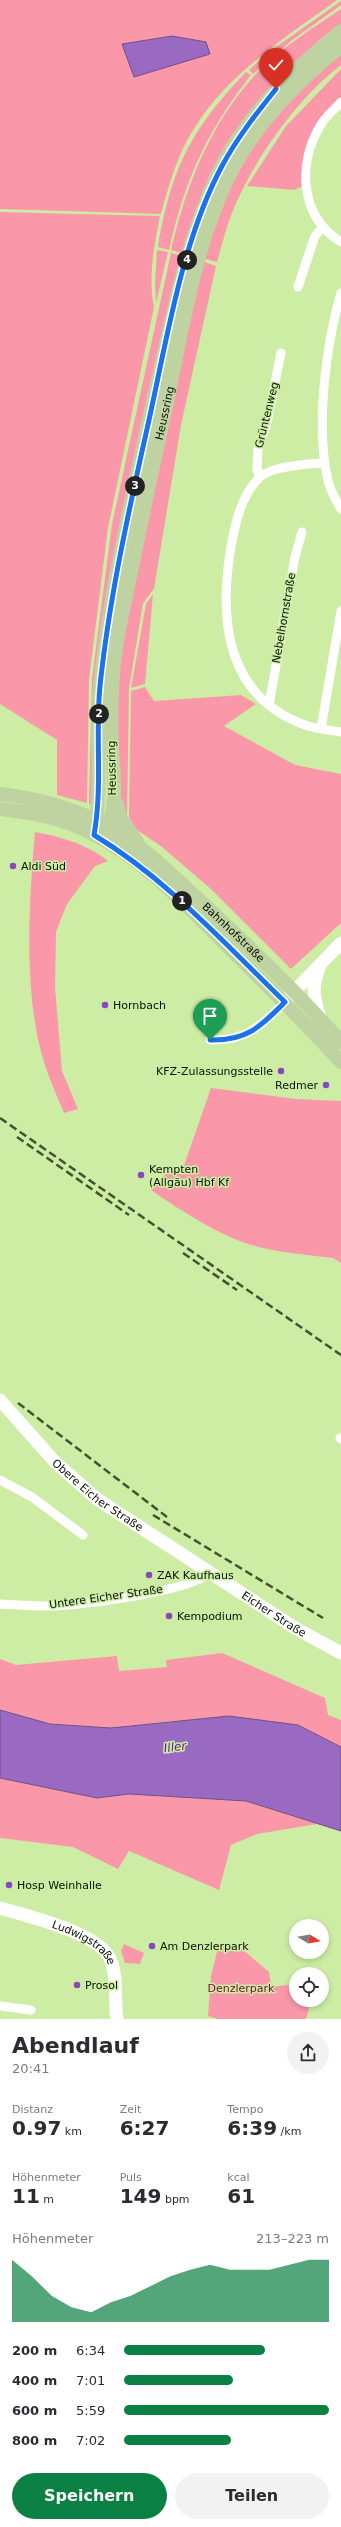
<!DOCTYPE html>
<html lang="de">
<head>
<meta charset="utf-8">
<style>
  body { margin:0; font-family:"DejaVu Sans",sans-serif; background:#f2f2f3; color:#2b2b33; height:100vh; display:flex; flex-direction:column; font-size:15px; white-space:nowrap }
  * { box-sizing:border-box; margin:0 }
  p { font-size:13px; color:#7c7c81 }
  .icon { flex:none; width:22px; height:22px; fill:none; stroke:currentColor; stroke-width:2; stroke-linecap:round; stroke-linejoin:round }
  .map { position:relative; height:2019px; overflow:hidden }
  .drawer { display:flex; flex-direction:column; background:#fff; flex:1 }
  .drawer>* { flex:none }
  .needle { width:26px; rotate:101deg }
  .buttons { position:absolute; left:289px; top:1919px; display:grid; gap:8px }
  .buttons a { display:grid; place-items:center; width:40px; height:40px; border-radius:50%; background:#fff; box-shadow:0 2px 6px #0003; font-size:20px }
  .pin { position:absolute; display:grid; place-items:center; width:34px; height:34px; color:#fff; margin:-41px -17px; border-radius:50% 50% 50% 0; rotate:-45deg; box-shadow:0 0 4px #0007 }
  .pin .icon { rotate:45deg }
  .km { position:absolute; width:20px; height:20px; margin:-10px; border-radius:50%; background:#222; color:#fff; font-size:11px; line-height:20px; text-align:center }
  .round { display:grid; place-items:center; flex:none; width:42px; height:42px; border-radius:21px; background:#f2f2f3 }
  .overview { display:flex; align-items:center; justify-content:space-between; height:68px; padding:0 12px }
  h1 { font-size:22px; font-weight:800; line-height:30px }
  .stats { display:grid; grid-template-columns:repeat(3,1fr); gap:6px; height:68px; padding:4px 12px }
  .stats div { display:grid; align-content:center }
  .stats b { font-size:20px; font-weight:800 }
  .stats small { font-size:11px; font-weight:400 }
  .stats p { font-size:11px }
  .chart { height:112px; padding:8px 12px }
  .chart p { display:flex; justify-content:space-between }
  .chart svg { width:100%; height:72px; margin-top:4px; fill:#0b8043; opacity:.7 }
  .button { display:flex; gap:8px; margin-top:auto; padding:8px 12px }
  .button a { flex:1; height:46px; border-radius:24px; background:#0b8043; color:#fff; font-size:16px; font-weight:800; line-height:46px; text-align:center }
  .button a+a { background:#f2f2f3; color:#2b2b33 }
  ul { padding:0 12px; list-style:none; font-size:13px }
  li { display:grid; grid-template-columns:64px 48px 1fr; align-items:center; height:30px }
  li i { height:10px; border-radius:5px; background:#0b8043 }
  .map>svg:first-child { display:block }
</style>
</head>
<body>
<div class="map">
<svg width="341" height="2019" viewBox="0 0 341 2019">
  <rect width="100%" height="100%" fill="#cdeda5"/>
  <!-- green -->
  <path fill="#fa98aa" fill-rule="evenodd" d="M0,0H337C286,37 230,72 195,127C178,153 169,184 161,214L0,209ZM172,36L206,42L134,77L123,44Z
    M341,1V5L291,41L253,74L249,70L269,52Z
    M341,9V26L300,60L185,254L171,250C186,186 209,126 254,76C278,49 312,29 341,9Z
    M341,50V65C299,97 259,153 237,201C228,220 223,241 217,262L202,258L235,172L286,100Z
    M341,69V99L322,120L303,186L294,190L247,186L286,126Z
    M246,72L251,75C206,133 185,179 169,250L158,247C171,169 191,129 246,72Z
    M0,212L160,216C154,246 148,277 154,307L108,528L89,679L87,803L57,795V740L0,704Z
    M157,250L168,252L156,303L155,284Z
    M171,253L184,256L138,450L94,806L89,804L92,679L112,524Z
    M202,261L216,266L181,425L154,589L143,603L129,689L127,816L118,796V664Z
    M153,594L145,684L131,688L146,604Z
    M145,687L154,701L241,695L256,704L224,726L295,765L341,774V923L291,969L212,890L162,847L137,830L129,818L131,691Z
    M35,832C62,837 87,844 108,861L95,866L67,904L56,932L55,987L62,1071L78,1109L64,1113C57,1096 49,1079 44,1062C23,996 29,900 35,832Z
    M211,1088L296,1099L341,1101V1263L333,1258C309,1255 285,1253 263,1248C225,1240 183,1212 151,1190L169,1170L181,1174Z
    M222,1653L325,1698L328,1715L341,1720V1747L298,1725L175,1721L111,1728L50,1724L0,1710V1659L16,1665L117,1656L119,1671L167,1667L166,1660Z
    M0,1778L97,1798L129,1794L246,1801L317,1824L257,1834L231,1845L219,1890L129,1851L118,1869L73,1847L0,1838Z
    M124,1944L144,1953L140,1964L125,1963L121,1951Z
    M219,1944H236L269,1972L271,1987L296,1984V2000H311L306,2019H218L208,2016L211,1976Z"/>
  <!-- water -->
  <path fill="#9a6ac3" stroke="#6e5088" d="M172,36L206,42L210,54L134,77L122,44Z
    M0,1710L50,1724L111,1728L229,1716L298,1725L341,1747V1831L246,1801L129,1794L97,1798L0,1778Z"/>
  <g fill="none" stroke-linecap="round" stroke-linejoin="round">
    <!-- street -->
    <path stroke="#fff" stroke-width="9" d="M341,102C335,109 327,115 322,123C297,162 299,216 341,242
      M298,287L315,236L322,228
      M341,293C326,344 316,424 327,476C329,488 335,499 341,509
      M324,463C308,464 272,466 260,477C240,496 234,528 230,553C219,624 228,697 305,725C316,729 329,730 341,732
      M260,477L257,470L258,448L266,427L281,353
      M269,705L295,557L302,532
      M321,729L341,611
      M210,1040C247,1041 260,1026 285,1002
      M340,1438L341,1439
      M0,1480L32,1497L83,1535
      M0,1604C16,1605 33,1606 49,1606C80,1605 189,1592 209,1573
      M0,2006L31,2010"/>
    <!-- secondary -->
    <g stroke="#fff" stroke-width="13">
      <path d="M319,968C311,990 314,997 320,1018"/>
      <path d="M287,999L341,943"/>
      <path id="s1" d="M0,1400L55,1462L97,1499L295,1628L341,1653"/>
      <path id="s2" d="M0,1908C27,1916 101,1933 111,1961C118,1979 114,2000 117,2019"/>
    </g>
    <!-- primary -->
    <g stroke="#bed3a1" stroke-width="14">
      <path id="s3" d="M0,794C36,798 75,809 107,826C141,844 169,872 197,898C247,944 296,991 341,1042"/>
      <path d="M116,802L121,819L138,843"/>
      <path d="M0,809C29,812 65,819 91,833C143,859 183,902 224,943C264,982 303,1021 341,1062"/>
      <path id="s4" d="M108,826C118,802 113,773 112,747C111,719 111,691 114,663C117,632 125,602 131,572C142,518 153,465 165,411C182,332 194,245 231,172C258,121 297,82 341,46"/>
      <path d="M94,835C103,786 95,736 100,687C110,589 133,493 154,397C172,320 186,239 221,167C250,112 293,70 341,31"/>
    </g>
    <!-- rail -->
    <path stroke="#435331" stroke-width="2.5" stroke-dasharray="8 4" stroke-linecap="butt" d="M0,1118L341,1355
      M17,1137L129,1215
      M183,1253L237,1290
      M18,1403L167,1517
      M153,1515L323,1618"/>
  </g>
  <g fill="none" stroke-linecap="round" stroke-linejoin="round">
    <defs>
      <path id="route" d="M210,1040C247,1041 260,1027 285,1002C224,943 167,879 94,835C103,785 95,736 100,686C109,600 128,514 147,429C166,345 181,242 222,166C237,138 256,114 276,89"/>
    </defs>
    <!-- route casing -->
    <use href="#route" stroke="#fff" stroke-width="8"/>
    <!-- route -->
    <use href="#route" stroke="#1a73e8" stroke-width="5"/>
  </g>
  <!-- markers -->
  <g fill="#8b48bc" stroke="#cdeda5" stroke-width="1.5">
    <circle cx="13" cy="866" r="4"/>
    <circle cx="105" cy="1005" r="4"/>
    <circle cx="281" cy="1071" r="4"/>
    <circle cx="326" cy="1085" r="4"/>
    <circle cx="141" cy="1175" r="4"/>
    <circle cx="149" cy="1575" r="4"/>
    <circle cx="169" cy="1616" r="4"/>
    <circle cx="9" cy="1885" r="4"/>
    <circle cx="152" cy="1946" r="4"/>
    <circle cx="77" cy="1985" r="4"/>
  </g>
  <g text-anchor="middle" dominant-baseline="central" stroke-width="3" stroke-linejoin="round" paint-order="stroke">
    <!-- street labels -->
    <g font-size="11" fill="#091300" stroke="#cdeda5">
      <text stroke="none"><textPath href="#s4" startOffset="419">Heussring</textPath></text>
      <text transform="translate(267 415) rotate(-76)">Grüntenweg</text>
      <text transform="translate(284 618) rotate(-80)">Nebelhornstraße</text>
      <text transform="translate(112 768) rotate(-91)">Heussring</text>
      <text stroke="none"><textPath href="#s3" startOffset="278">Bahnhofstraße</textPath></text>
      <text stroke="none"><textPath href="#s1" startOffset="137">Obere Eicher Straße</textPath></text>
      <text transform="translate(106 1597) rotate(-8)">Untere Eicher Straße</text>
      <text stroke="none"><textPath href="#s1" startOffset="350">Eicher Straße</textPath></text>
      <text stroke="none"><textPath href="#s2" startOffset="92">Ludwigstraße</textPath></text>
    </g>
    <!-- poi labels -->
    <g font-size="11" fill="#091300" stroke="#cdeda5" text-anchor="start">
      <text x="21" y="866">Aldi Süd</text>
      <text x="113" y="1005">Hornbach</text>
      <text x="273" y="1071" text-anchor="end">KFZ-Zulassungsstelle</text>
      <text x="318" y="1085" text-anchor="end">Redmer</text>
      <text x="149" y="1169">Kempten<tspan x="149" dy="13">(Allgäu) Hbf Kf</tspan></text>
      <text x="157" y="1575">ZAK Kaufhaus</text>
      <text x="177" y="1616">Kempodium</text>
      <text x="17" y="1885">Hosp Weinhalle</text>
      <text x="160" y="1946">Am Denzlerpark</text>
      <text x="85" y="1985">Prosol</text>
    </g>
    <!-- park labels -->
    <g font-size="11" fill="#720b30" stroke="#cdeda5">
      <text x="241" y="1988">Denzlerpark</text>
    </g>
    <!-- water labels -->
    <g font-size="12" font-style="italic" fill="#5b1884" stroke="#cdeda5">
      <text transform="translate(175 1747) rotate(-7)">Iller</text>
    </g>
  </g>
</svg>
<div class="buttons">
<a><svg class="needle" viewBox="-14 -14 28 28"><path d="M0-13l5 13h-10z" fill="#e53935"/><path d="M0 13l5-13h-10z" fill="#7c7c81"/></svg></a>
<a><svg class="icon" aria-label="locate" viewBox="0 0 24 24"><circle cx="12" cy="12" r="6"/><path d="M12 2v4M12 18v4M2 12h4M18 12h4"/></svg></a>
</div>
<div class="pin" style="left:210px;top:1040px;background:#1e9e55"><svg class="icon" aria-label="arrive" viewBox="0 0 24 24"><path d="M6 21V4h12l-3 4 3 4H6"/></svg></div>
<div class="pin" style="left:276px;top:89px;background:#d93025"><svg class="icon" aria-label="check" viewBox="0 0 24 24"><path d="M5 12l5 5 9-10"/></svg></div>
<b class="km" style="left:182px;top:901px">1</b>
<b class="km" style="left:99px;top:714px">2</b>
<b class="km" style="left:135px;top:486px">3</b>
<b class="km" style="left:187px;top:260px">4</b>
</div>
<section class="drawer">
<div class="overview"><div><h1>Abendlauf</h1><p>20:41</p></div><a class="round"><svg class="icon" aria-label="share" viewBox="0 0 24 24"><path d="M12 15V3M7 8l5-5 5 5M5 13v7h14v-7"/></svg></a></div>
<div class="stats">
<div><p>Distanz</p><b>0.97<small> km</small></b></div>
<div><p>Zeit</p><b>6:27</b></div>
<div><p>Tempo</p><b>6:39<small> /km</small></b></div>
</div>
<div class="stats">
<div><p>Höhenmeter</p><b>11<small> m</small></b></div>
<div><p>Puls</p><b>149<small> bpm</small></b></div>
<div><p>kcal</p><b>61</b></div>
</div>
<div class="chart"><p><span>Höhenmeter</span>213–223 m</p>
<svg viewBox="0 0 160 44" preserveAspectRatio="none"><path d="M0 44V6L10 16L20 28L30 35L40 38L50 32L60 28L70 22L80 16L90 12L100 9L110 12L120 12L130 12L140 9L150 6L160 6V44z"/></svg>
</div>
<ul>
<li><b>200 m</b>6:34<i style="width:69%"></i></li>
<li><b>400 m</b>7:01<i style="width:53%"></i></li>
<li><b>600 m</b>5:59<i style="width:100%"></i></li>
<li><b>800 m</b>7:02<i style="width:52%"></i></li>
</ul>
<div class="button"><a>Speichern</a><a>Teilen</a></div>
</section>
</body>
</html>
